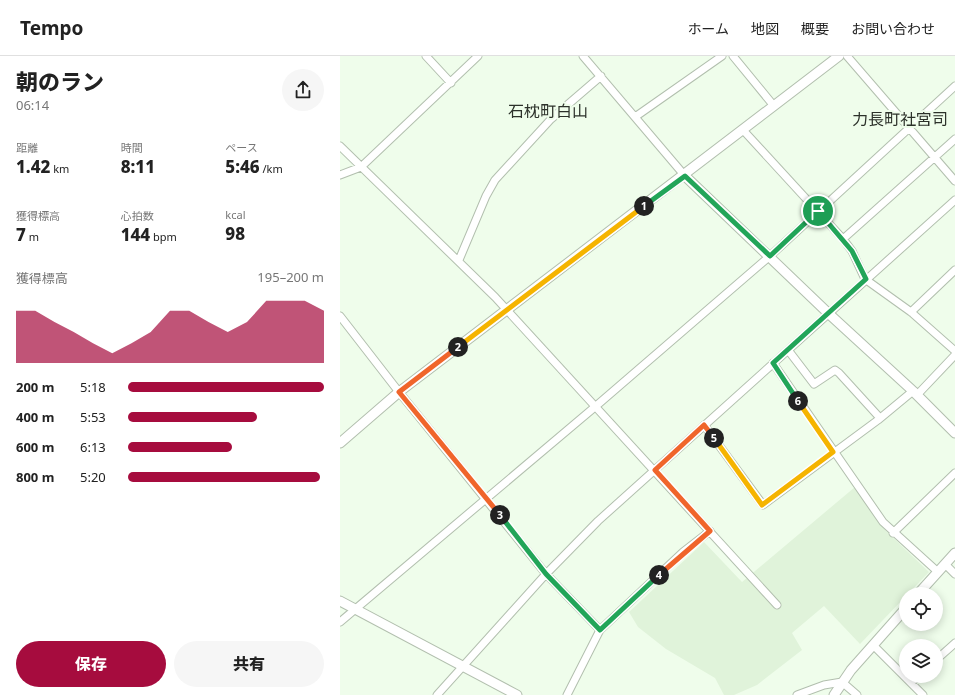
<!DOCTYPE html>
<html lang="ja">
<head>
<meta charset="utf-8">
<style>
  body { margin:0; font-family:"Noto Sans","Noto Sans JP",sans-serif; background:#f6f6f6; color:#222; height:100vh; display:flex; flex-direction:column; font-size:15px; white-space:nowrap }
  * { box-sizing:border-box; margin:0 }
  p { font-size:13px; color:#767676 }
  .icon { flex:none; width:22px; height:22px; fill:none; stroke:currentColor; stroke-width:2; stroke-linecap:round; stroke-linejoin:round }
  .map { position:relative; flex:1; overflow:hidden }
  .details { display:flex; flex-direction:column; background:#fff; width:340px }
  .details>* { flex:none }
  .tools { position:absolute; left:559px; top:531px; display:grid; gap:8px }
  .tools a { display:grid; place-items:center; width:44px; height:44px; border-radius:50%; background:#fff; box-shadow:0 2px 10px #0003; font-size:20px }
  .pin { position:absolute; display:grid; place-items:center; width:34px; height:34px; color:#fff; margin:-17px; border:2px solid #fff; border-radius:50%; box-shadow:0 1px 4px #0007 }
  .km { position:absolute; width:20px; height:20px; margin:-10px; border-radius:50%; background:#222; color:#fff; font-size:11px; line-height:20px; text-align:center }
  .round { display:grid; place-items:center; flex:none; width:42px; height:42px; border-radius:21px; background:#f6f6f6 }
  .headline { display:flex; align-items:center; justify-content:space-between; height:68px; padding:0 16px }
  h1 { font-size:22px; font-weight:800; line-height:30px }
  .metrics { display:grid; grid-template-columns:repeat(3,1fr); gap:6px; height:68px; padding:4px 16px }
  .metrics div { display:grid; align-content:center }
  .metrics b { font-size:17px; font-weight:800 }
  .metrics small { font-size:11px; font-weight:400 }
  .metrics p { font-size:11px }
  .chart { height:112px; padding:8px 16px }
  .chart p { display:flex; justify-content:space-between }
  .chart svg { width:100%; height:72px; margin-top:4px; fill:#a60c3e; opacity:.7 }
  .action { display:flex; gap:8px; margin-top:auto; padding:8px 16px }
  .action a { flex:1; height:46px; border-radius:24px; background:#a60c3e; color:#fff; font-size:16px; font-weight:800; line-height:46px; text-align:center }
  .action a+a { background:#f6f6f6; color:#222 }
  ul { padding:0 16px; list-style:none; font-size:13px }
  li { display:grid; grid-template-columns:64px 48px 1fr; align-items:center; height:30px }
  li i { height:10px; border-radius:5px; background:#a60c3e }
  header { display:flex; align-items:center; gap:24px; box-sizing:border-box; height:56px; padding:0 20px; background:#fff; border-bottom:1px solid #e0e0e0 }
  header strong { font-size:19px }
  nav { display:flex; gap:22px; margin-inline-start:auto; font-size:14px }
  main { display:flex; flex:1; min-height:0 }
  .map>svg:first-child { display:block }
</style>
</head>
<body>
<header>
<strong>Tempo</strong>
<nav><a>ホーム</a><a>地図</a><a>概要</a><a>お問い合わせ</a></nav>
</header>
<main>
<section class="details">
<div class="headline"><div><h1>朝のラン</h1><p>06:14</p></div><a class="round"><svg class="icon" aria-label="share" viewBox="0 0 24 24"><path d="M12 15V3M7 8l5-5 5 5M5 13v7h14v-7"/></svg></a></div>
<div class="metrics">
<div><p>距離</p><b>1.42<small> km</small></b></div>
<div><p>時間</p><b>8:11</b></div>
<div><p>ペース</p><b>5:46<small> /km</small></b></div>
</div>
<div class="metrics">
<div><p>獲得標高</p><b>7<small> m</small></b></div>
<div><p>心拍数</p><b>144<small> bpm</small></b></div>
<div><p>kcal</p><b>98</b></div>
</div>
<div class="chart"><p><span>獲得標高</span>195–200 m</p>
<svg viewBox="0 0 160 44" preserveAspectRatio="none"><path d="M0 44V12L10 12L20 19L30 25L40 32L50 38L60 32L70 25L80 12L90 12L100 19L110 25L120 19L130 6L140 6L150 6L160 12V44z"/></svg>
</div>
<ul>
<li><b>200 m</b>5:18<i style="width:100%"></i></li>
<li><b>400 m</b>5:53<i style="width:66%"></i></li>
<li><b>600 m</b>6:13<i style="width:53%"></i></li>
<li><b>800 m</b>5:20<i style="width:98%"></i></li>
</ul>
<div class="action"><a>保存</a><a>共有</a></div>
</section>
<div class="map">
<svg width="615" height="639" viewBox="0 0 615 639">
  <rect width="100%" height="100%" fill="#effdeb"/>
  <!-- built -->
  <path fill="#e0f3da" d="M515,431L546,475L589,516L520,588L484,550L452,577L462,594L417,629L394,639H384L375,622L326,593L298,571L289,556L364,486L402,526Z"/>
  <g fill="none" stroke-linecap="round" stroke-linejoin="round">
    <defs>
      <path id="minor" d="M86,0L111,27
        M243,0L345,120
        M393,0L434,50
        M507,0L615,125
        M295,61L382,0
        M403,74L503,183L512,195L525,223L571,256L615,295
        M0,90L155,241L437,549
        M0,119L21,111L138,0
        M503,183L615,83
        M119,204L146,140L155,124L211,63L261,20
        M571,256L615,214
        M0,260L59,336L206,518L260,574
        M448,294L474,328L495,314L499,317L540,362
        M433,307L543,466L598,516
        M577,339L615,299
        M364,369L423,449L538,364L573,335
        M553,477L615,417
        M605,508L615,518
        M0,566L256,350L430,200L615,30
        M533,589L583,639
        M596,604L615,587
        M571,627L578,620
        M97,639L206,518L258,465L615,144
        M227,639L260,574L343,496L370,475
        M457,639L484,629L502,626L517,639"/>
      <path id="tertiary" d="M345,120L488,257L573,335L615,377
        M0,387L59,336L499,0
        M578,538L615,497
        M0,545L177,639
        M494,639L511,614L566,552"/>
    </defs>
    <!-- minor casing -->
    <use href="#minor" stroke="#b2bfae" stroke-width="9"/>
    <!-- tertiary casing -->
    <use href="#tertiary" stroke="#b2bfae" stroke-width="11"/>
    <!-- minor -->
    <use href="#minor" stroke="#fff" stroke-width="7"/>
    <!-- tertiary -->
    <use href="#tertiary" stroke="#fff" stroke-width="9"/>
  </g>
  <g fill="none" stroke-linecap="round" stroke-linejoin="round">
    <defs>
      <path id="split-1" d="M304,150L345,120L430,200L478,155"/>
      <path id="split-2" d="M118,291L304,150"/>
      <path id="split-3" d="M118,291L59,336L160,459"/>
      <path id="split-4" d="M160,459L206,518L260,574L319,519"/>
      <path id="split-5" d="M319,519L370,475L315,414L364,369L374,382"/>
      <path id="split-6" d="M374,382L422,449L493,396L458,345"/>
      <path id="split-7" d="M458,345L433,307L526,223L512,195L478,155"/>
    </defs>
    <!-- split-1 casing -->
    <use href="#split-1" stroke="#fff" stroke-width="8"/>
    <!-- split-2 casing -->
    <use href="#split-2" stroke="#fff" stroke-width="8"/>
    <!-- split-3 casing -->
    <use href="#split-3" stroke="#fff" stroke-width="8"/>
    <!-- split-4 casing -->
    <use href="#split-4" stroke="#fff" stroke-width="8"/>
    <!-- split-5 casing -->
    <use href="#split-5" stroke="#fff" stroke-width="8"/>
    <!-- split-6 casing -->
    <use href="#split-6" stroke="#fff" stroke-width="8"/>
    <!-- split-7 casing -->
    <use href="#split-7" stroke="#fff" stroke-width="8"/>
    <!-- split-1 -->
    <use href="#split-1" stroke="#22a559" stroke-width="5"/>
    <!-- split-2 -->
    <use href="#split-2" stroke="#f5b400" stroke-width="5"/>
    <!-- split-3 -->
    <use href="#split-3" stroke="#f0652b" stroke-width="5"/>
    <!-- split-4 -->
    <use href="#split-4" stroke="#22a559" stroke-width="5"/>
    <!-- split-5 -->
    <use href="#split-5" stroke="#f0652b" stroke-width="5"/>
    <!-- split-6 -->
    <use href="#split-6" stroke="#f5b400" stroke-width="5"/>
    <!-- split-7 -->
    <use href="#split-7" stroke="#22a559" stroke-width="5"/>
  </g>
  <g text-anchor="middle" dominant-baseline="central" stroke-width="4" stroke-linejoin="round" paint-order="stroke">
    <!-- quarter labels -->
    <g font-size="16" fill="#2c312a" stroke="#effdeb">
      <text x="208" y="55">石枕町白山</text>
      <text x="560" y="63">力長町社宮司</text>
    </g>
  </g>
</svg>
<div class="tools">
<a><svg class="icon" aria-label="locate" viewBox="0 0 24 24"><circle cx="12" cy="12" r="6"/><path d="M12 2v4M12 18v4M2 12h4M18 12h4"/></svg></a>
<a><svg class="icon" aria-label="layers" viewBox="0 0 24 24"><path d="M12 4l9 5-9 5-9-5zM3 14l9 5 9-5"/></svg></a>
</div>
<div class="pin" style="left:478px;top:155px;background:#1e9e55"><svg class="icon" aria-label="arrive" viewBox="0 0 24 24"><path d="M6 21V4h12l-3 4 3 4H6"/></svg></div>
<b class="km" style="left:304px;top:150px">1</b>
<b class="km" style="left:118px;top:291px">2</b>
<b class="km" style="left:160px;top:459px">3</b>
<b class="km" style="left:319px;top:519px">4</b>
<b class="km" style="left:374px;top:382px">5</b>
<b class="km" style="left:458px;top:345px">6</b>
</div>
</main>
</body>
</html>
